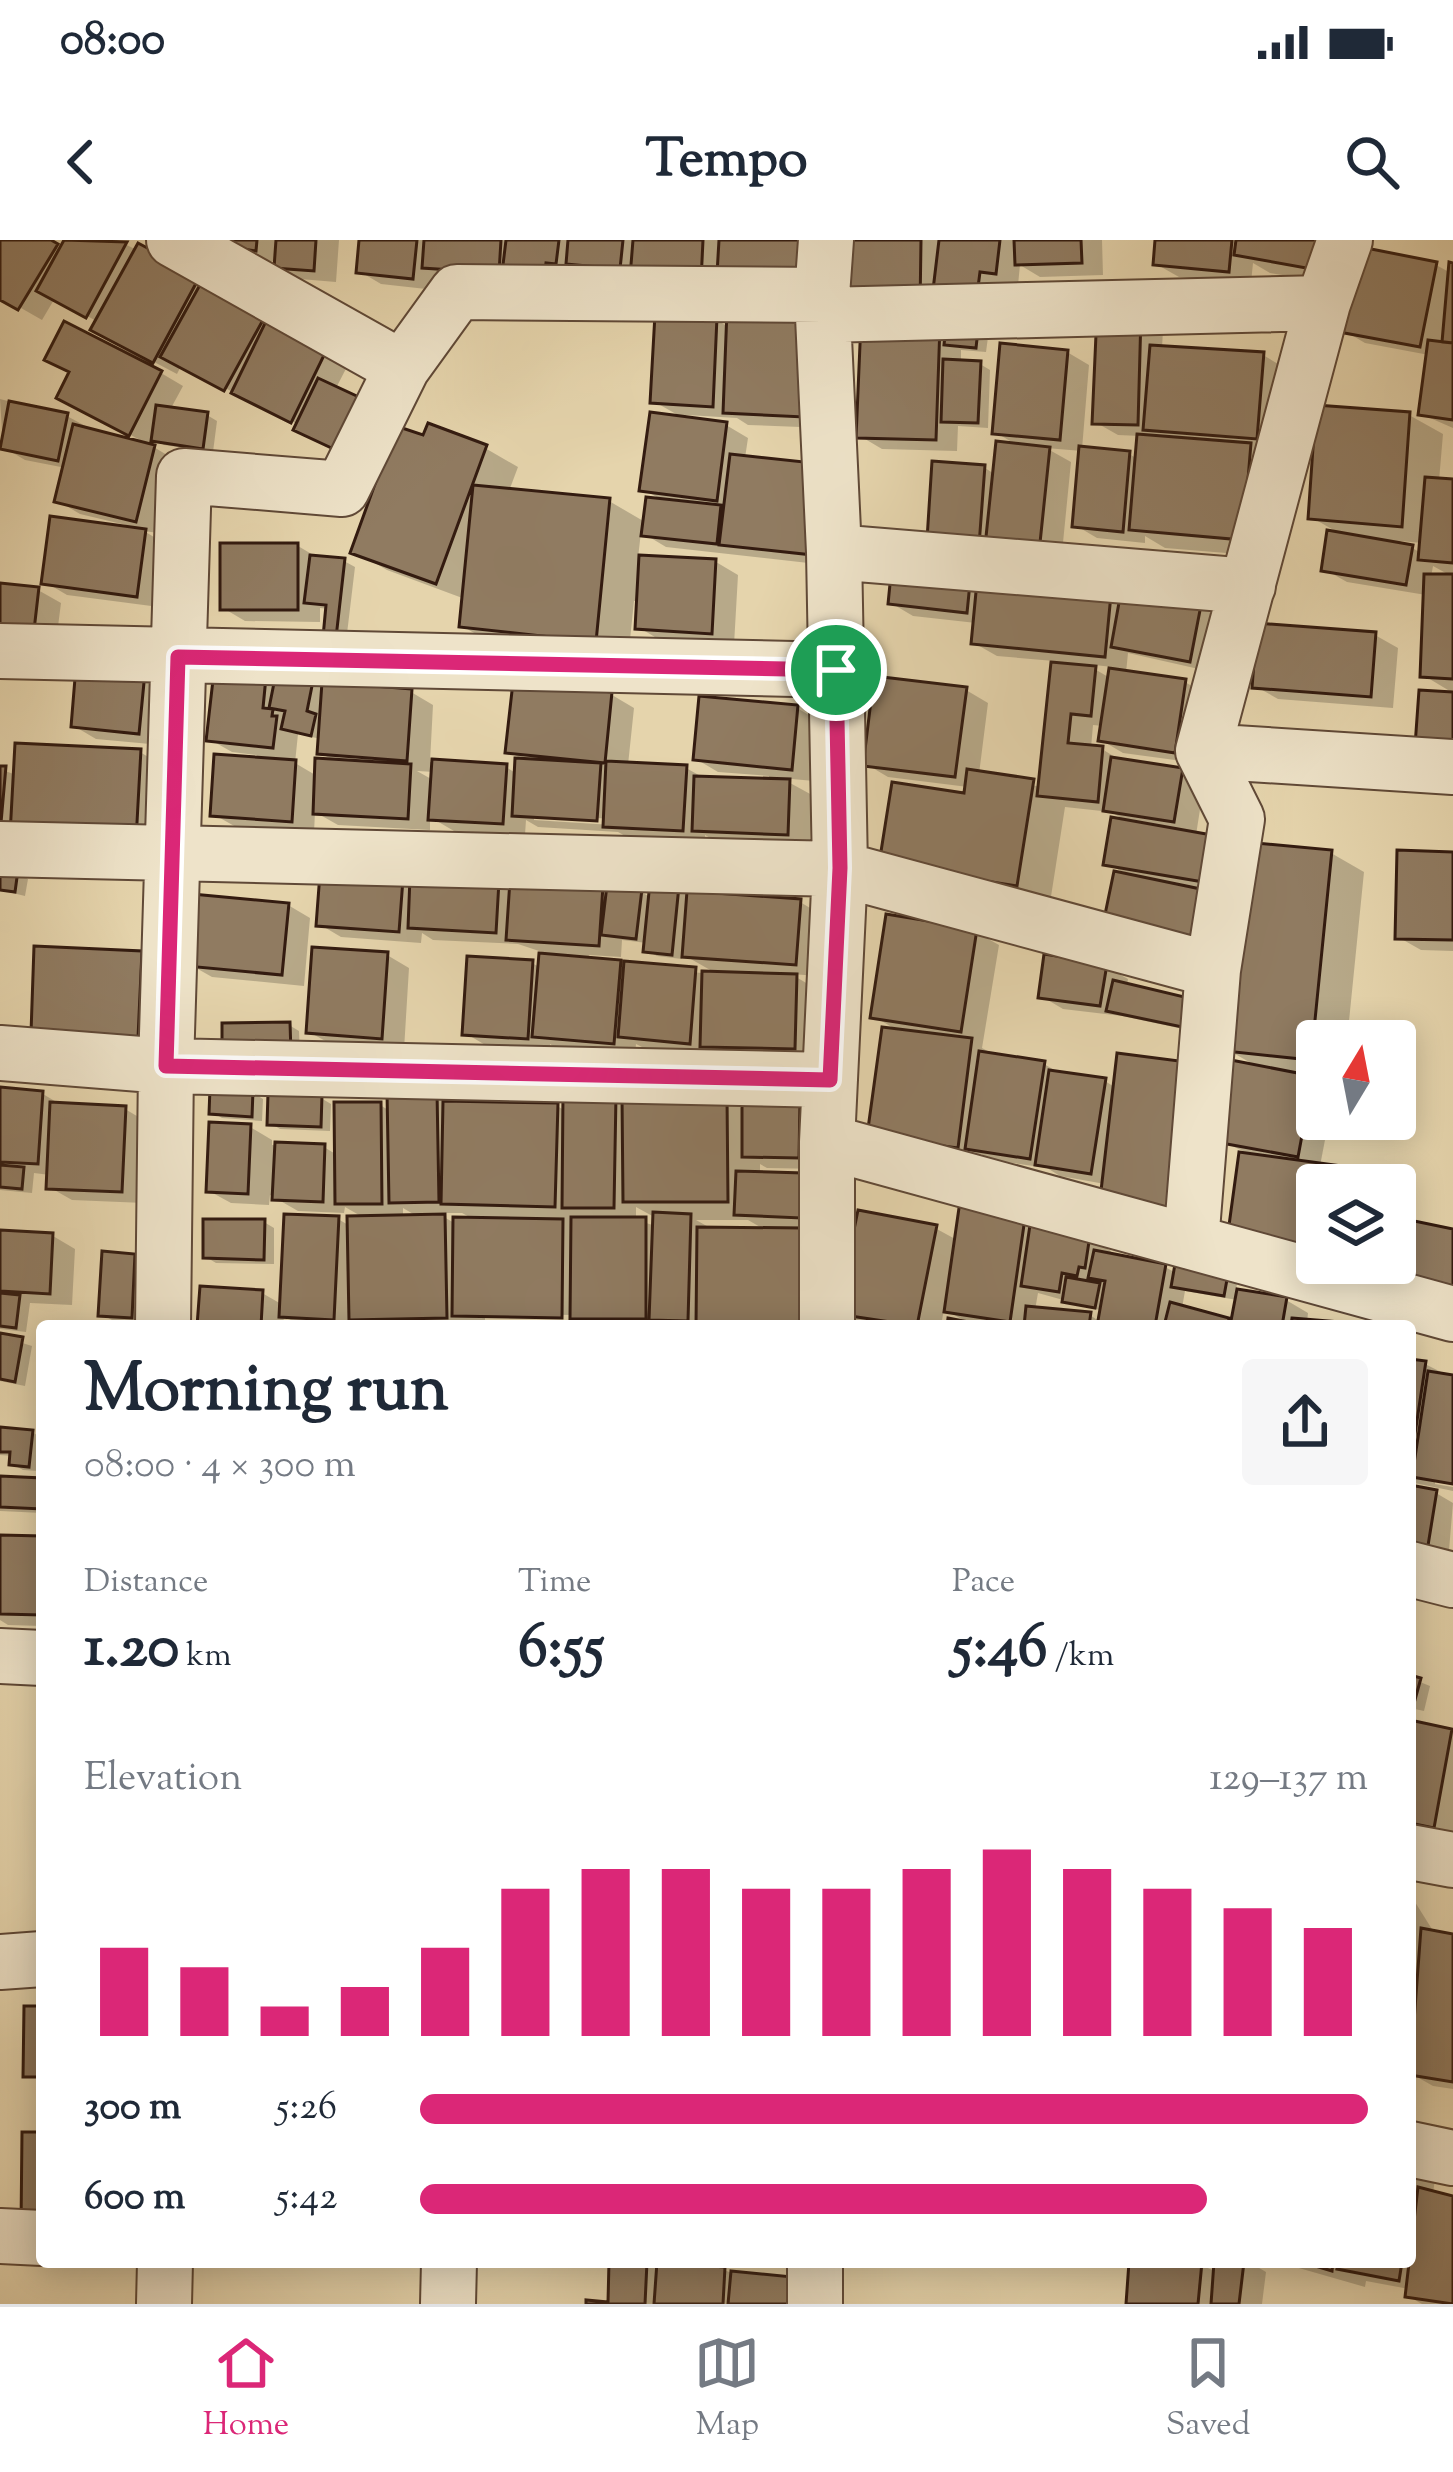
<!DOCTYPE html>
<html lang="en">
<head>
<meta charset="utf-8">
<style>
  body { margin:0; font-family:"Sorts Mill Goudy",serif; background:#f6f6f7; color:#1f2937; height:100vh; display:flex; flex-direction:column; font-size:45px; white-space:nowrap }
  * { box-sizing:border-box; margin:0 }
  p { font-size:39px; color:#747a83 }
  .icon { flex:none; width:66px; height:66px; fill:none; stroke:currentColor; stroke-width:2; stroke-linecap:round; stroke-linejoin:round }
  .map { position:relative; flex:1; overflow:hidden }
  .side { position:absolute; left:36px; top:1080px; width:1380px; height:948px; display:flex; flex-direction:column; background:#fff; border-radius:12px; box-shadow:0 6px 30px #0003 }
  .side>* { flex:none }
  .needle { width:78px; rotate:10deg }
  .fabs { position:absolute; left:1296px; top:780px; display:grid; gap:24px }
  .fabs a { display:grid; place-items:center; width:120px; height:120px; border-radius:12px; background:#fff; box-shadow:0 6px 30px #0003; font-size:60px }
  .pin { position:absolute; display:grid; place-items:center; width:102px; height:102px; color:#fff; margin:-51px; border:6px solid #fff; border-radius:50%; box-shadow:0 3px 12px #0007 }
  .round { display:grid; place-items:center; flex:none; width:126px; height:126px; border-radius:12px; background:#f6f6f7 }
  .overview { display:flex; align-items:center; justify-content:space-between; height:204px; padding:0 48px }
  h1 { font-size:66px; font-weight:800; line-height:90px }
  .figures { display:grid; grid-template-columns:repeat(3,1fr); gap:18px; height:204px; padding:12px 48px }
  .figures div { display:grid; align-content:center }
  .figures b { font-size:60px; font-weight:800 }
  .figures small { font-size:33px; font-weight:400 }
  .figures p { font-size:33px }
  .chart { height:336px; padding:24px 48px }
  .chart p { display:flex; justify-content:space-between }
  .chart svg { width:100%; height:216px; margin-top:12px; stroke:#db2777; stroke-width:6 }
  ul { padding:0 48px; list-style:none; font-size:39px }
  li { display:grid; grid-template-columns:192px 144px 1fr; align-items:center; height:90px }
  li i { height:30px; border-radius:15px; background:#db2777 }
  .status { display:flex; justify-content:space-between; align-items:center; height:84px; padding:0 60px; background:#fff; direction:ltr }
  .status svg { height:33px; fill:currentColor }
  header { display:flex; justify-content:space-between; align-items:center; height:156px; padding:0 48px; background:#fff; font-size:54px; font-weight:800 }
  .tabs { display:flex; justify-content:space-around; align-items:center; height:168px; border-top:3px solid #e0e1e3; background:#fff; font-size:33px; color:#747a83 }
  .tabs a { display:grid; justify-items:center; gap:6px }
  .tabs .on { color:#db2777 }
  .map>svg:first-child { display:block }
</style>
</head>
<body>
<div class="status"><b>08:00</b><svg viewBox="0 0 49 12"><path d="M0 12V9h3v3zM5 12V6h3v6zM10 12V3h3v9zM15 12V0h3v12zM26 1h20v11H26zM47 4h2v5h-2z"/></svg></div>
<header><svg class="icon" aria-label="back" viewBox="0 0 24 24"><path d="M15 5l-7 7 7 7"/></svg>Tempo<svg class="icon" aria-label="search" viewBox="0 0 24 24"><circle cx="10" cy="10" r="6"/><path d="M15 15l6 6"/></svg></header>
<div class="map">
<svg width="1453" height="2064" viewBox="0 0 1453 2064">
  <rect width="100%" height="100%" fill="#e5d4ac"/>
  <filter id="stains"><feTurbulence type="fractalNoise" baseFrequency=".00167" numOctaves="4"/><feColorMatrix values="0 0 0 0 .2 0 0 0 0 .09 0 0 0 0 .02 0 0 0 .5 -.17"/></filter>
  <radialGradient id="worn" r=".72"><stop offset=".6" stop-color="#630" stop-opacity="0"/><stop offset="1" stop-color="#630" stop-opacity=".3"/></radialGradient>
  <!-- shadow -->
  <path fill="#0003" fill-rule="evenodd" d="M0,0H45L62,10L68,0H117L351,119L335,150L299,185L181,126L177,134L116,102L98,82L55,58L42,80L0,56Z
    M187,0H339L336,42L300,39L278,26V22L210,13Z
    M362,0H827L824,50L448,40L436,33L435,50L381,44L359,31Z
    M843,0H1102L1103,35L1040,37L1020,25L1018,45L1002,43L999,66L942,79Z
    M1158,0H1364L1363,10L1436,25L1451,33L1453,26V188L1421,174L1429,115L1365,103L1343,90L1351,47L1270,33L1253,23L1251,43L1179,37L1156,24Z
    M1100,76L1163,90L1162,108L1263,115L1285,128L1279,210L1254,208L1283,225L1276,317L1165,308L1145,296V303L1097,298L1075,285L1082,211L1046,208L1071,222L1060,333L1201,363L1223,376L1212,432L1128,413L1126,433L1185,442L1207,455L1197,523L1123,513L1101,500L1103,486L1093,485L1091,508L1102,509L1123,522L1182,531L1204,544L1196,595L1331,613L1364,632L1347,801H1317V834L1302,833L1317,842V879H1329L1320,926L1341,929L1363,945H1317L1219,900L1258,827L1228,810L1207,650L1130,636L1106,623L1130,583L1111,572L1065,567L1050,663L916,642L966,556L968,547L888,537L866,524L966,450L988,463L979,534L1041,547L1054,421L997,416L974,403L976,383L913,376L891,363L952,326L985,228L996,235L1020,207L995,192L1067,112L1089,125L1082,209L1129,214L1138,219L1140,196L1118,195L1095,182ZM1086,424L1112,427L1110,438Z
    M717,80L730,88L826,188L748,185L737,178L686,175V180L726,185L748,198L745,218L835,326L666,307L641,292L638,318L716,322L738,335L734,405L660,400L638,387L639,361H634L628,419L495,405L462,386L465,359L387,330L354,311L425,199L485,208L518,227L509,251L609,261L645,282L665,262L643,249L685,179L653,161Z
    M939,88L989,90L986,112L961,110V123L980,124L990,130L988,188L958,186L957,211L882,209L860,196Z
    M161,133L183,146L170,170L207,175L217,181L213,212L164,205L155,200L152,206L177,221L158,293L144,291L167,305L159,367L67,355L45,342L125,289L126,285L80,274L58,261L66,228L25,220L3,207L0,159L67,176L89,188L148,204L82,170Z
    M1409,175L1443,194L1439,241L1453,242V337L1433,326L1431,337H1453V453L1423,435L1426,355L1347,342L1324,329L1342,295L1311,277ZM1400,301L1422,303L1421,313Z
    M298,306L320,319L344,321L355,327L346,402L336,401L329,369L320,368V382L245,381L223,368Z
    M0,346L38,350L61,363L55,410Z
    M1375,395L1398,408L1393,468L1278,459L1255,446Z
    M279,432L411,452L433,465L430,522L506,527L517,534L518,517L509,511L612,455L634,468L628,525L686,528L706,539L769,542V536L718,532L696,519L797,468L819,481L814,541L781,538L812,555L810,606L718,602L705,595V602L629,598L618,592L538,587L526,580L525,595L454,591L430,577V590L338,585L315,572L314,593L236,587L213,574L257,515L232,512L209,499L265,440L277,447ZM298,494L321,499L320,513L337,522L317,536L295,523ZM417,531L434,532L433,540ZM534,574L612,579V585L534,580Z
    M144,435L166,448L161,505L96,499L74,486Z
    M140,512L173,532L168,618L0,603V529L16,535Z
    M1453,615V711L1421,710L1398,697Z
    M18,633L28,639L25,656L0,650Z
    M403,642L413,648L498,644L512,652L602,649L609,653L641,652L652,658L678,649L687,654L800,662L822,675L818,736L791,734L818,750L816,821L725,818L712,810V815L644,808L636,804L635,815L557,809L550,804V810L487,806L465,793L532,723L541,728L542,712L518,704L433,700L422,693L421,703L341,697L319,684ZM622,700L647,703L646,710L657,716L682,719V714L719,735L588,720L589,715L621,717Z
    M288,665L310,678L304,746L212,737L189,724Z
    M976,692L999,705L982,808L993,814L1044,824L1063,835L1105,841L1116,848L1105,944L1060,936L1047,928L991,920L981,914L980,919L893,908L902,793L873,776Z
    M141,714L164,727L160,809L56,804Z
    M387,715L409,728L404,810L331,804L309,792Z
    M1106,727L1128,739L1127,746L1197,792L1122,776L1063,769L1041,756Z
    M289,785L299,791L300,819L236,820Z
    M0,850L43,854L63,866L125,869L147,882L144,963L72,960L49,947L50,935L34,933L32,953L0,950Z
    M253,853L263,859L262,881L222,878L212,872Z
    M436,854L453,864L557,866L566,871V857L726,859L745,870L799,863L822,876L821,929L767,928L760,924V935L823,989L796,988L836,1011L835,1086H475L469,1082V1086H365L356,1081V1086H301L284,1076L283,1086H200L262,1053L283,1065L338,979L350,986L366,979L345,967L344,973L298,971L270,955L269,965L231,963L209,951L250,887L272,900V905L324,907L337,915L380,865L390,871ZM636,967L656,978V986L636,980ZM403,968L420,978H403ZM437,973H462L475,980L456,984ZM696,980H748L767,991L714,990ZM485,1074L577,1075V1081L485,1080Z
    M321,858L331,864L330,891L280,889L270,883Z
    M962,964L1089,998L1111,1011L1110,1016L1165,1027L1176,1033L1227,1037L1237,1043L1236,1051L1286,1060L1308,1073L1307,1082L1347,1086H950L972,1085L944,1069L941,1086H865L840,1073L935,988L957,1000ZM1185,1051L1237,1060L1233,1084L1182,1068ZM1038,1053L1103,1071L1100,1082L1090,1075L1035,1070Z
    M264,982L274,988V1024L216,1023L206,1017Z
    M0,993L53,996L75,1009L72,1065L30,1063L26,1092L0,1089Z
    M135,1017L145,1023L141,1082L112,1080L101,1074Z
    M0,1096L32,1106L25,1146L0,1141Z
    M1410,1122L1425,1124L1453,1138V1241L1435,1238V1244L1453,1247V1251L1410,1242Z
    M0,1190L32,1192L42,1198L39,1231L23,1230L12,1224L13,1216L0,1215Z
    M0,1239L42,1241V1273L0,1271Z
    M1410,1248L1436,1253L1453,1263L1447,1334L1410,1328Z
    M0,1298L42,1299V1386L8,1385L0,1380Z
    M1410,1438L1430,1446L1424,1471L1410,1468Z
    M1410,1483L1453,1493V1602L1410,1593Z
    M1410,1654L1435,1694L1453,1697V1849L1433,1846L1410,1833Z
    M1410,1925L1435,1938L1433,1954L1453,1959V2064H1422L1408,2056L1409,2049L1366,2041L1365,2047L1278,2022H1410Z
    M612,2022H648L659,2029L724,2030L813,2064H610Z
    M1132,2022H1194L1217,2032V2022H1249L1266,2032L1262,2064H1129Z"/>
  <!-- building -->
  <path fill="#907b61" stroke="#331b10" stroke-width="3" d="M0,0H51L58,4L18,70L0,60Z
    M64,0L127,2L86,78L36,51Z
    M184,0H257L256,11Z
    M276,0H316L314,31L274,28Z
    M359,0H417L413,39L356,33Z
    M424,0H501L499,33L422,28Z
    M506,0H559L556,24L546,23L544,38L502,33Z
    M568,0H623L620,29L566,24Z
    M633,0H703L701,42L630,37Z
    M719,0H804L803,38L717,34Z
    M840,0H921L920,68L838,67Z
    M939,0H1000L996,34L980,32L977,55L933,50Z
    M1014,0H1081L1082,23L1015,25Z
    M1155,0H1232L1229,32L1153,25Z
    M1236,0H1329L1323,31L1234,15Z
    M138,3L200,36L153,123L90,90Z
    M1356,6L1437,22L1420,107L1339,92Z
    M1449,22L1453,23V103L1442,102Z
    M206,34L269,69L224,151L160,117Z
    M727,70L808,74L804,177L723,173Z
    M1097,72L1141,75L1138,185L1092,184Z
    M270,73L330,103L291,183L231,153Z
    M655,74L717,77L713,167L650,163Z
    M947,77L979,81L976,108L944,105Z
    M64,81L162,131L129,196L56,158L69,132L44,120Z
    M861,81L940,85L936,200L856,198Z
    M1428,100L1453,103V180L1418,175Z
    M1000,103L1068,110L1060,200L992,194Z
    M1150,105L1264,112L1257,199L1143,190Z
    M943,119L981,121L978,183L941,182Z
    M318,138L363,159L338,211L293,190Z
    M9,161L68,173L58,221L0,209Z
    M156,165L208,172L203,209L151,201Z
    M1316,165L1410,172L1402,287L1308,279Z
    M650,172L727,182L717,261L639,251Z
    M428,183L487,205L436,344L350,313L396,186L423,195Z
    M73,184L155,205L136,282L54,262Z
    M1137,194L1251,203L1243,300L1129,290Z
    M996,201L1050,207L1038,322L984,316Z
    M1079,206L1130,211L1123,292L1072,287Z
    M730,214L823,224L813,315L719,305Z
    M932,221L985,225L978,319L926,315Z
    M1425,237L1453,239V323L1418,320Z
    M473,245L610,258L596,402L459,387Z
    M646,257L721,265L717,304L641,296Z
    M50,276L146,289L137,357L41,344Z
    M1327,290L1413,305L1406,345L1321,331Z
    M220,303H298V370H220Z
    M310,315L345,318L336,398L323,397L326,365L304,363Z
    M639,315L716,319L712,394L635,389Z
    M892,324L971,333L967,373L888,364Z
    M978,331L1112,344L1105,417L971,404Z
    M1424,334H1453V439L1420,437Z
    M0,343L39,347L33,399L0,395Z
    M1122,346L1202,360L1190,422L1111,407Z
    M1257,383L1376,392L1371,457L1252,448Z
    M1051,422L1096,426L1091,476L1071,474L1068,503L1103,506L1098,562L1037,556Z
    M76,426L145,432L139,494L71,487Z
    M277,428L314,436L307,471L316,474L311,496L281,489L285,471L269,468Z
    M1109,428L1186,439L1175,513L1098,501Z
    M214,431L266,437L263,468L273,469L272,476H277L273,508L206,501Z
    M874,436L967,447L955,537L863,526Z
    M322,442L412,449L407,521L317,514Z
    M513,442L612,452L605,523L505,513Z
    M1419,450L1453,452V522L1414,520Z
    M699,456L798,465L792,530L693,520Z
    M15,503L141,509L136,601L10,595Z
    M214,514L296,520L292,582L210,576Z
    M1111,517L1183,528L1174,582L1103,571Z
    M315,518L411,524L408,579L313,574Z
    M515,518L601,523L597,581L512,576Z
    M432,519L507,524L503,584L428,580Z
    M606,521L687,525L683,591L603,587Z
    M0,526H6L0,594Z
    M967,529L1034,539L1017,646L879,624L892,542L964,553Z
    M694,536L790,539L788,595L692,591Z
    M1111,577L1223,597L1215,644L1103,625Z
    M1245,602L1332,610L1311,820L1225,811Z
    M1397,610L1453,612V700L1395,699Z
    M0,628L18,630L15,652L0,650Z
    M1114,631L1215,652L1203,709L1102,689Z
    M320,633L403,639L399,692L316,686Z
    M410,637L499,641L496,693L408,688Z
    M510,640L603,646L599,706L506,700Z
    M650,642L679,646L672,715L643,712Z
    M607,645L642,649L636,699L601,695Z
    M687,651L801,659L796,725L682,717Z
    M192,654L289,663L282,735L186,726Z
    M886,674L977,689L961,792L870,778Z
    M34,706L142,711L138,798L31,793Z
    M312,707L388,712L382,799L306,793Z
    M539,713L621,720L614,804L532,797Z
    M1044,714L1107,724L1100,766L1038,758Z
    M467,716L533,720L528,799L462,795Z
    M624,721L696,727L690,804L618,797Z
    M702,731L797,734L795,809L700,807Z
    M1113,740L1193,759L1187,788L1106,771Z
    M290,782L291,814L222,816V783Z
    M882,787L972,798L958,908L867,896Z
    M979,811L1045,821L1030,919L965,909Z
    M1117,813L1187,822L1170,976L1099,968Z
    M1231,820L1313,836L1298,917L1216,902Z
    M1049,830L1106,838L1091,934L1035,925Z
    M0,847L43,851L38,924L0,922Z
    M210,848L253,850L252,877L209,874Z
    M437,851L439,962L389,963L387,852Z
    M268,853L322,855L321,887L267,885Z
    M563,854L616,855L614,968H562Z
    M622,856H727L728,962H623Z
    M742,859L800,860L799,918L742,917Z
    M443,861L558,863L555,967L441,964Z
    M50,862L126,866L122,952L46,949Z
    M334,862H381L382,964H335Z
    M209,882L251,884L248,954L206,952Z
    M275,902L325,904L323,962L272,960Z
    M1239,912L1342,926L1339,945H1317V1013L1227,1000Z
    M0,925L24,927L22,949L0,947Z
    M736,931L803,933L801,978L734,975Z
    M960,961L1026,971L1010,1082L944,1072Z
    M858,970L937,985L917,1086L837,1074Z
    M653,972L691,974L688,1081L649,1080Z
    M284,974L339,976L334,1080L279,1077Z
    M445,974L447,1078L349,1080L347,976Z
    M453,977L563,979L562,1078L452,1076Z
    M571,977H646V1079H570Z
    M1395,977L1453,989V1066L1353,1023H1395Z
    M203,979H265L264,1020L203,1018Z
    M1030,985L1090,995L1085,1028L1079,1027L1077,1036L1062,1033L1059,1052L1021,1046Z
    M697,987L803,988L802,1086H696Z
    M0,990L53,993L50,1054L0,1051Z
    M1094,1010L1166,1024L1155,1086H1097L1105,1041L1088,1038Z
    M102,1011L135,1014L132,1078L98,1076Z
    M1175,1024L1228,1034L1224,1056L1171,1047Z
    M1066,1037L1100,1043L1095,1068L1062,1062Z
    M200,1046L263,1050L261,1086H197Z
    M1237,1049L1287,1057L1282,1086H1230Z
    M0,1053L20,1055L16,1088L0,1086Z
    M1170,1062L1229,1078L1227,1086H1164Z
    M1026,1066L1091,1072L1089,1086H1024Z
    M948,1078L989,1086H947Z
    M1292,1078L1351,1083V1086H1291Z
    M0,1093L23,1097L15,1142L0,1139Z
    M1410,1119L1426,1121L1410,1227Z
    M1428,1131L1453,1135V1244L1412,1237Z
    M0,1187L33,1190L29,1227L9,1225L10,1212H0Z
    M0,1236L42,1238V1269L0,1267Z
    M1410,1245L1437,1250L1425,1324L1410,1321Z
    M0,1295L42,1296V1375L0,1374Z
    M1410,1435L1421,1438L1413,1467L1410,1466Z
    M1410,1480L1452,1489L1434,1588L1410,1583Z
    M1421,1688L1453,1694V1842L1410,1835Z
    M24,1766H42V1837H23Z
    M22,1892H42V1987H21Z
    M1418,1947L1453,1956V2064L1405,2057Z
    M609,2022H647L645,2064H586V2060L608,2062Z
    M657,2022L725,2027L723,2064H654Z
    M1129,2022H1202L1198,2064H1126Z
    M1214,2022H1244L1239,2064H1211Z
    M1302,2022H1333L1332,2031Z
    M1339,2022H1402L1399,2041L1337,2029Z
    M731,2031L793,2037L791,2064H728Z"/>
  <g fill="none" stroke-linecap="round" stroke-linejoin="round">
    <defs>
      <path id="street" d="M174,0L402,128
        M826,0L822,55L834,312L840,629L827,902V1086
        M823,75L1323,63
        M834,312L1248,346
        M0,411L836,430
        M1203,511L1453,527
        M0,609L840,629L1213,730
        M0,813L166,826L830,840
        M827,902L1453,1074
        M1191,1002L1213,730L1237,579L1203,511L1323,63L1345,0
        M163,1086L166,826L184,236L342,249L402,128L457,52L822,55
        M1410,1329L1453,1340
        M0,1416L42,1418
        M1410,1612L1453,1620
        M0,1722L42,1719
        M1410,1909L1453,1918
        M0,1996L42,1998
        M164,2064L165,2022
        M448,2064L449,2022
        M815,2064V2022"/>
    </defs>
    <!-- street casing -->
    <use href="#street" stroke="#604937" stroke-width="58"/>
    <!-- street -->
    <use href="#street" stroke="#eee3c9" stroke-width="54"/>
  </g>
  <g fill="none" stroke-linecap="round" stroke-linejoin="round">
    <defs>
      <path id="route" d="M178,417L836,430L840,628L830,840L166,826Z"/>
    </defs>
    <!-- route casing -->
    <use href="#route" stroke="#fff" stroke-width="24"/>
    <!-- route -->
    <use href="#route" stroke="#db2777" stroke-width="15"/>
  </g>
  <rect width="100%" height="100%" filter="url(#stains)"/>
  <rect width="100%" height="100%" fill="url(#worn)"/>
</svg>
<div class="fabs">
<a><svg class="needle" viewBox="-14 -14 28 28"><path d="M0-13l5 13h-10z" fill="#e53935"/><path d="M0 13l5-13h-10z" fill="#747a83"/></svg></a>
<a><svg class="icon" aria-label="layers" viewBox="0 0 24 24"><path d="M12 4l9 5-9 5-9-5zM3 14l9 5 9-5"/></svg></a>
</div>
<div class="pin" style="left:836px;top:430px;background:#1e9e55"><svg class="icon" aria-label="arrive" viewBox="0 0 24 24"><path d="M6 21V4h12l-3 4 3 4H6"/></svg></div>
<section class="side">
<div class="overview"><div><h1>Morning run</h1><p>08:00 · 4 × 300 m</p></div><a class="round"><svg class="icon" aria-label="share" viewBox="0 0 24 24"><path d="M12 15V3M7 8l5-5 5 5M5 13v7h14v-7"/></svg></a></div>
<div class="figures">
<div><p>Distance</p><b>1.20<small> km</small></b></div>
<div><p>Time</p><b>6:55</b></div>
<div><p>Pace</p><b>5:46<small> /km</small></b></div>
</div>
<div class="chart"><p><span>Elevation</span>129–137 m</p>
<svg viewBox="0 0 160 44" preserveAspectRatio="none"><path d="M5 44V26M15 44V30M25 44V38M35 44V34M45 44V26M55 44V14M65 44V10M75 44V10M85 44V14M95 44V14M105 44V10M115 44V6M125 44V10M135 44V14M145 44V18M155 44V22"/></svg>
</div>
<ul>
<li><b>300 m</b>5:26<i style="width:100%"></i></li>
<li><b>600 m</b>5:42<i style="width:83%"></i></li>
</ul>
</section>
</div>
<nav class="tabs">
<a class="on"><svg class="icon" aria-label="home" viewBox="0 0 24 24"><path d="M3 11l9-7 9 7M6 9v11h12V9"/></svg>Home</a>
<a><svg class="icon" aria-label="map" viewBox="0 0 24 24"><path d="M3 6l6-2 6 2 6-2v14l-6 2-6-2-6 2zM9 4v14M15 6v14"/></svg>Map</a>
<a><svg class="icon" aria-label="saved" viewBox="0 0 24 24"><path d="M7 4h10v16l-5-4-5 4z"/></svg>Saved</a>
</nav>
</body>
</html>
